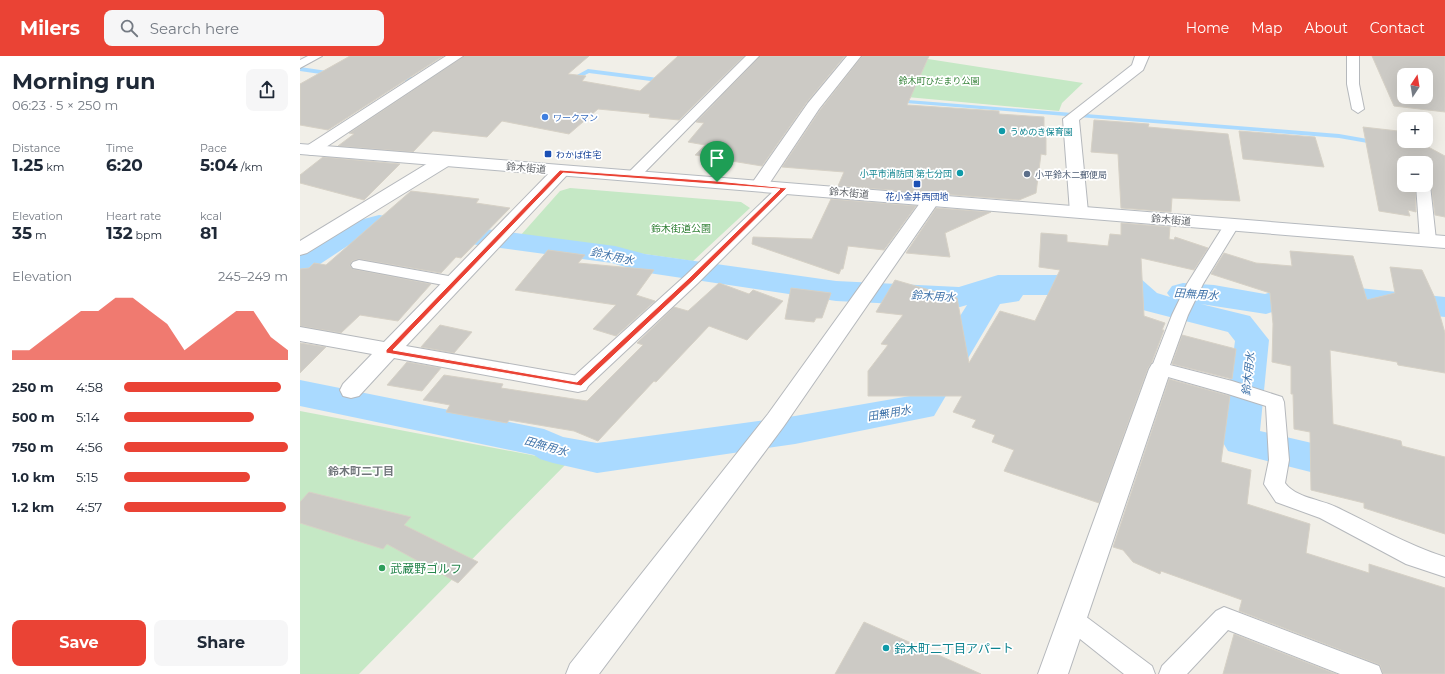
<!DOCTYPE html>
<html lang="en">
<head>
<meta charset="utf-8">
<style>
  body { margin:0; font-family:Montserrat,"Noto Sans JP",sans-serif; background:#f6f6f7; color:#1f2937; height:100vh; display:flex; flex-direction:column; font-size:15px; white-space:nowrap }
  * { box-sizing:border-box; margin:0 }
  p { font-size:13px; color:#747a83 }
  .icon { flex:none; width:22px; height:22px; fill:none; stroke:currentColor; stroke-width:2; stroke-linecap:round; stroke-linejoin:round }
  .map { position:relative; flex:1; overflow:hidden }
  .side { display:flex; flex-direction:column; background:#fff; width:300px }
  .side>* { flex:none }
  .needle { width:26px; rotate:12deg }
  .controls { position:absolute; left:1097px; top:12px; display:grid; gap:8px }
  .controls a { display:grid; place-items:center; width:36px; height:36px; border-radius:8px; background:#fff; box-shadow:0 4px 16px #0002; font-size:20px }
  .pin { position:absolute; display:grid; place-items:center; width:34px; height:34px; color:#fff; margin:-41px -17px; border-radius:50% 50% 50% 0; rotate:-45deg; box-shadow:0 0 4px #0007 }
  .pin .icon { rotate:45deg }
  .round { display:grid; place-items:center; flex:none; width:42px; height:42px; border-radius:8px; background:#f6f6f7 }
  .overview { display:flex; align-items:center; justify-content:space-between; height:68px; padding:0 12px }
  h1 { font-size:22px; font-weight:700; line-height:30px }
  .metrics { display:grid; grid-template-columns:repeat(3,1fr); gap:6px; height:68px; padding:4px 12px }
  .metrics div { display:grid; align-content:center }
  .metrics b { font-size:17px; font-weight:700 }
  .metrics small { font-size:11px; font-weight:400 }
  .metrics p { font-size:11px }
  .chart { height:112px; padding:8px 12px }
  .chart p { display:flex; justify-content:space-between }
  .chart svg { width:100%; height:72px; margin-top:4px; fill:#ea4335; opacity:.7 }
  .cta { display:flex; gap:8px; margin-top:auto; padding:8px 12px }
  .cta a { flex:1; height:46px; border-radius:8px; background:#ea4335; color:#fff; font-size:16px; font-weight:700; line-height:46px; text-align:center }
  .cta a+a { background:#f6f6f7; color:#1f2937 }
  ul { padding:0 12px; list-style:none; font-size:13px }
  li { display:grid; grid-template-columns:64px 48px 1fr; align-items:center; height:30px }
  li i { height:10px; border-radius:5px; background:#ea4335 }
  header { display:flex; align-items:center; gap:24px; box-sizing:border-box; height:56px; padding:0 20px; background:#ea4335; color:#fff }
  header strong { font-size:19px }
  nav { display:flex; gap:22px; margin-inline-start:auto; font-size:14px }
  .search { width:280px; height:36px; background:#f6f6f7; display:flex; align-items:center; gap:10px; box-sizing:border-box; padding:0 14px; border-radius:8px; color:#747a83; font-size:15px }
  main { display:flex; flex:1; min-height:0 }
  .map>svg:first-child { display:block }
</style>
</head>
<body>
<header>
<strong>Milers</strong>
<div class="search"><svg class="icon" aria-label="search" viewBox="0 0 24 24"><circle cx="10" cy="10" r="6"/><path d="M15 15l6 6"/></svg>Search here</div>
<nav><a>Home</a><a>Map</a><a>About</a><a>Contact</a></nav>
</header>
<main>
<section class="side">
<div class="overview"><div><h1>Morning run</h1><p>06:23 · 5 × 250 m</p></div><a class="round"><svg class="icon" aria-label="share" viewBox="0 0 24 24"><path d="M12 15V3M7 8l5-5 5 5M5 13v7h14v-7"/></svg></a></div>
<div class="metrics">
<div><p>Distance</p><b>1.25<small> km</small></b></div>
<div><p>Time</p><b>6:20</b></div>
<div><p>Pace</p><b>5:04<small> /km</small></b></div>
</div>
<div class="metrics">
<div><p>Elevation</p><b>35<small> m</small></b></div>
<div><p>Heart rate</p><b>132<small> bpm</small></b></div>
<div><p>kcal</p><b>81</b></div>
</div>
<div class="chart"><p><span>Elevation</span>245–249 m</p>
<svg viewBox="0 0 160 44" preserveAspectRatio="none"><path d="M0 44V38L10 38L20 30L30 22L40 14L50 14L60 6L70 6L80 14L90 22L100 38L110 30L120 22L130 14L140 14L150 30L160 38V44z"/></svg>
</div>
<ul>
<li><b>250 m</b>4:58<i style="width:96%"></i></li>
<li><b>500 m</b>5:14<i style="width:79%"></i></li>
<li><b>750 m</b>4:56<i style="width:100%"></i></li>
<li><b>1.0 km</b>5:15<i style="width:77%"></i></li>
<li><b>1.2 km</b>4:57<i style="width:99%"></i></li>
</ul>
<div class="cta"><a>Save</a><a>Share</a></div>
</section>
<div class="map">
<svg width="1145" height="618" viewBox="0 0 1145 618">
  <rect width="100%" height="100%" fill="#f1efe8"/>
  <!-- green -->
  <path fill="#c5e8c5" d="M628,3L783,27L762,47L759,55L607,41Z
    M270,132L441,146L450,152L393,205L220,180L260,135Z
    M0,355L268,406L59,618H0Z"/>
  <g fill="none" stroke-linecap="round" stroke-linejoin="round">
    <!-- stream -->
    <path fill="#aadaff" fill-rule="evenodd" d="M0,11L34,16L37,18L34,20L0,15Z
      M288,13L366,23L369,25L366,27L289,17L271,26L266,25Z
      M142,18L145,20L138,25H93L90,23L93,21H136Z
      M595,43L1039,78L1079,85L1083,87L1079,89L1039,82L593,46L592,45Z"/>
    <!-- canal -->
    <path fill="#aadaff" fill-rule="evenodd" d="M79,159L315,190L345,198L536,225L659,231L698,219H829L840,222L857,237L870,241L867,237L872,230L883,227L914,229L965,238L1002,226L1145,241V261L1004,246L966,258L901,248L950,260L969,284L960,375L1145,418V450L928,395L922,385L935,285L928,276L835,252L821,239H723L719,245L700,248L634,360L495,388L297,417L253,407L240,403L234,399L0,350V324L244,373L263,381L297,387L495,360L610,340L667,249L660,251L536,245L342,216L312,207L80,176L61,181L11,214L0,217V195L41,169Z"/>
  </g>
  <!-- building -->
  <path fill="#cccac5" stroke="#d6d1c6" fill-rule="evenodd" d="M50,0H143L28,74L0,69V28Z
    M164,0H289L268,18L286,20L282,25L340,35L378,0H444L379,64L349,61L350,58L298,53L269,78L202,65L187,81L133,75L113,96L38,90L54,78L49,77Z
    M460,0H545L507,46L462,110L395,99L405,89L388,86L404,67L396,66Z
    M562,0H629L607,49L699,55V58L744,61V72H746V99L741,98L736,137L719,144L538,130L544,116L482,111L520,54Z
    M1072,0H1145V56L1094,50ZM1104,19H1126V41H1104Z
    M794,64L849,68L848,71L928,78L940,145L872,142L871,156L821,152L818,98L791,96Z
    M1063,71L1098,75L1104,78V85H1117L1145,100V161L1135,159L1131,129L1126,124V107H1104V129H1115L1116,156L1108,154L1110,160L1079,155Z
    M939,75L1015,81L1024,111L943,103Z
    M23,101L100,108L64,144L0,127V119Z
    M111,135L179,143L176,147L210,152L161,202L156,201L141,217L59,203L52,205L50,210L53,213L131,228L98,265L60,259L41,277L0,270V213L9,212L14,207L26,209Z
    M531,143L616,150L584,194L548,190L543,213H541L539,218L452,188L453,181L512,183Z
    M636,152L691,156L645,177L650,201L606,197Z
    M821,167L870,171L869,183L874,184L875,181L908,192L894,214L841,202L844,260L865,267L862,274H864L852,306L848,312L799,447L704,415L714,394L692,386L695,379L672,371L676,364L653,356L662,340H568V315L588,289L581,288L603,259L576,256L595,224L657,242L669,307L700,255L735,265L760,214L739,211L741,177L767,179V186L808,190L810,178L821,179Z
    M248,194L285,199L278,207L354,214L336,239L355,245L316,280L293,273L316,249L215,234Z
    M990,195L1053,200L1067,244L1095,237L1090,211L1122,214L1135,242L1145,277V317L1098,309L1097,306L1030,294L1033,368L1101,385L1102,390L1145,401V478L1064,452V447L1011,434L1010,376L994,373L993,338H991V310L972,306L973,268L970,237L911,218L924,197L956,207L992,210Z
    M419,227L449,238L453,234L483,245L447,284L409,270L356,326L354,325L298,385L274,375L209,364L207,367L146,356L150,349L123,344L144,319L203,328L201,332L287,345L343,289L337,287L374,251L388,255Z
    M491,232L531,237L522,262H516L514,266L485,263Z
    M140,269L172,276L154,297L121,291Z
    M882,279L936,293L932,323L872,308Z
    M0,287L26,291L0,317Z
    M107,306L141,312L122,335L87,329Z
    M869,323L930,340L921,406L951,414L947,448L1010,468L1006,497L1069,517V508L1145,532V618H1083L1080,609L939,555L942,544L861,515L860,518L833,506L823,494L813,491Z
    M9,436L111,461L104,469L178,506L158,527L87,488L83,493L0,467V446Z
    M564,566L681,618H535Z
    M934,578L1036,618H923Z"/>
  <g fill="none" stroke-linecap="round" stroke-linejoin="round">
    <defs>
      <path id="lane" d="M8,0H22L0,12V4Z
        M446,0H459L338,123H328L326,120L328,117Z
        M1047,0H1059V28L1064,53L1058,57L1052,53L1047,28Z
        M1126,125L1130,129L1136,184L1133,187H1123L1120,184L1116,129H1126Z
        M485,128L490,129L492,132L490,135L398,227L285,333L278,335L271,333L269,328L271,323L386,219L480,129Z
        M931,164L936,166L939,169L903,228L888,259L870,309L932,325L982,341L984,346L989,404L985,427C996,442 1020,443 1036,451C1072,468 1107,489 1145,501V521L1106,508L1020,462L976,446L964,428L969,404L966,350L928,338L854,317L851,313L872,259L887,228L926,166Z
        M59,204L154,221L160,222L162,226L160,230L154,231L53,212L51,209L53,206Z
        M924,551L1079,610L1082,618H1040L928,574L887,618H859L862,610L916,555Z
        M773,553L781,557L852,610L855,618H824L765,571L761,564L765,557Z"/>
      <path id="street" d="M146,0H163L17,97L11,99L5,97L3,94L5,91Z
        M547,0H561L519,53L465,134L459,135L453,134L450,130L508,47Z
        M835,0H849L843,14L779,64L788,156L785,160L779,161L773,160L770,156L763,63L832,9Z
        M144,100L150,101L152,105L150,109L7,197L0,199V185L138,101Z
        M261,110L267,111L269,115L267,119L106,290L278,320L286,322L289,328L286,334L278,336L94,302L59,340L51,342L43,340L40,334L43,328L72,298L0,285V271L84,286L255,111Z
        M631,139L637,140L640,144L484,370L299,618H266L270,608L468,358L625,140Z
        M860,305L868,308L871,313L768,618H738L849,313L852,308Z"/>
      <path id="secondary" d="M0,88L1145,180V192L0,98Z"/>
    </defs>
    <!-- lane casing -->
    <use href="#lane" stroke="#b5b8bc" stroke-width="2"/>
    <!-- street casing -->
    <use href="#street" stroke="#b5b8bc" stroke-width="2"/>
    <!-- secondary casing -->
    <use href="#secondary" stroke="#b6babf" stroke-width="2"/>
    <!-- lane -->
    <use href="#lane" fill="#fff" fill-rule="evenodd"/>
    <!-- street -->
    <use href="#street" fill="#fff" fill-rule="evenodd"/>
    <!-- secondary -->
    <use href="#secondary" fill="#fff" fill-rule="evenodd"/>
  </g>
  <!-- route -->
  <path fill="#ea4335" stroke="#fff" fill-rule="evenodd" d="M260,114L417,125L487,132L394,224L281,330L86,297V294ZM263,117L480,133L390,221L277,326L93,294Z"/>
  <!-- markers -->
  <circle fill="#3f7fe0" stroke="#fff" stroke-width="1.5" cx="245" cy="61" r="4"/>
  <g fill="#0f9aa8" stroke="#fff" stroke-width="1.5">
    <circle cx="702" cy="75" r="4"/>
    <circle cx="660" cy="117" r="4"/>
    <circle cx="586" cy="592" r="4"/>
  </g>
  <g fill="#1a4fb4" stroke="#fff" stroke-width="1.5">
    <rect x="244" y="94" width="8" height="8" rx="2"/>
    <rect x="613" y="124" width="8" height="8" rx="2"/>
  </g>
  <circle fill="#5c6f8a" stroke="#fff" stroke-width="1.5" cx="727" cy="118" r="4"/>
  <circle fill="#2e9e5b" stroke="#fff" stroke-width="1.5" cx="82" cy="512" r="4"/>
  <g text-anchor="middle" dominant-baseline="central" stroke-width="3.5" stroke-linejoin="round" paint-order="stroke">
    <!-- far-park labels -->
    <g font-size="9" fill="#348238" stroke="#fff">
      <text x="639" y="24">鈴木町ひだまり公園</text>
    </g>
    <!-- far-shop labels -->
    <g font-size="9" fill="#366cbe" stroke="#fff" text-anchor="start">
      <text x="253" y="61">ワークマン</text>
    </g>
    <!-- far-culture labels -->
    <g font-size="9" fill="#0d838f" stroke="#fff" text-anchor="start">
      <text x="710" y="75">うめのき保育園</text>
      <text x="652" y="117" text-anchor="end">小平市消防団 第七分団</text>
    </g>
    <!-- far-transit labels -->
    <g font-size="9" fill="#164399" stroke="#fff" text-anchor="start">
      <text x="256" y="98">わかば住宅</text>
      <text x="617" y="140" text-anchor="middle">花小金井西団地</text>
    </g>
    <!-- far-service labels -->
    <g font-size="9" fill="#4e5e75" stroke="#fff" text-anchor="start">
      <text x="735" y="118">小平鈴木二郵便局</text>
    </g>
    <!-- street labels -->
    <g font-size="10" fill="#5f6368" stroke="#fff">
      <text transform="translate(226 112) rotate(5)">鈴木街道</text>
      <text transform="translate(549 137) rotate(5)">鈴木街道</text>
      <text transform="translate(871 164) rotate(5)">鈴木街道</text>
    </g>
    <!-- park labels -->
    <g font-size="10" fill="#348238" stroke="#fff">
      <text x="381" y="172">鈴木街道公園</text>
    </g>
    <!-- water labels -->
    <g font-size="11" font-style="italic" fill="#4174aa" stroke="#fff">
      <text transform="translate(312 200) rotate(12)">鈴木用水</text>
      <text transform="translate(896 238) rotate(4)">田無用水</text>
      <text transform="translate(633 240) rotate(3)">鈴木用水</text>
      <text transform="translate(948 318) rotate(-84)">鈴木用水</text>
      <text transform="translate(589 357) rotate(-10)">田無用水</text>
      <text transform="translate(246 390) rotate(16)">田無用水</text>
    </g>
    <!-- neighbourhood labels -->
    <g font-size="11" font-weight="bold" fill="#70757a" stroke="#fff">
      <text x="61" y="415">鈴木町二丁目</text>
    </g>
    <!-- near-leisure labels -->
    <g font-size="12" fill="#27864d" stroke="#fff" text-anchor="start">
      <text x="90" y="512">武蔵野ゴルフ</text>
    </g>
    <!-- near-culture labels -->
    <g font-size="12" fill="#0d838f" stroke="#fff" text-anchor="start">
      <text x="594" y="592">鈴木町二丁目アパート</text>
    </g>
  </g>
</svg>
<div class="controls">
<a><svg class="needle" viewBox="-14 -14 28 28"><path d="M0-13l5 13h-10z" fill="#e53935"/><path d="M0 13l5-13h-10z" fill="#747a83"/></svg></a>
<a>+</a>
<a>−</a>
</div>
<div class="pin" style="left:417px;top:126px;background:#1e9e55"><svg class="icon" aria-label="arrive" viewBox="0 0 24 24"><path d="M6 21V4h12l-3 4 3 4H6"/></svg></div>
</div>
</main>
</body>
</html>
